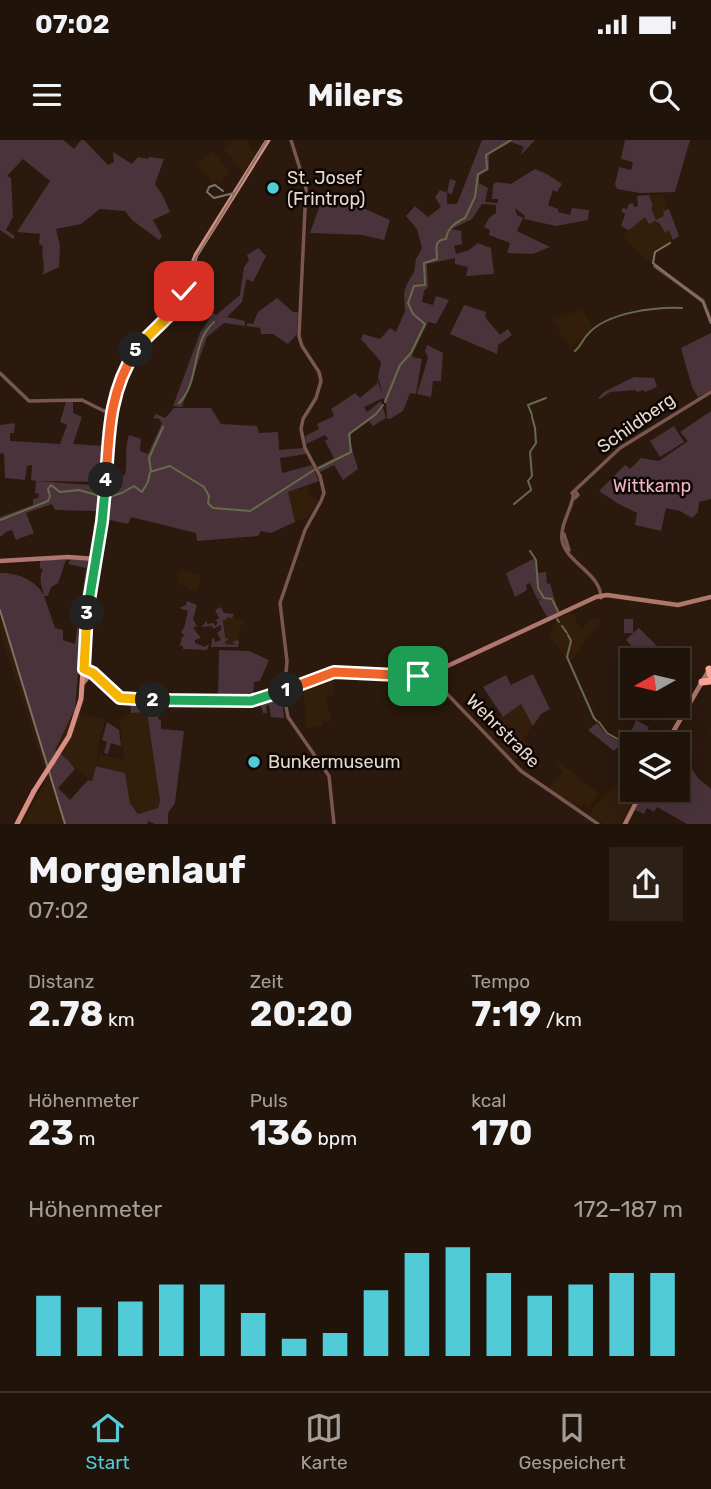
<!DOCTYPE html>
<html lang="de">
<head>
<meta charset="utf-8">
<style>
  body { margin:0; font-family:Rubik,sans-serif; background:#2d2017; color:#f1f3f6; height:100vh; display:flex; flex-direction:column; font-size:26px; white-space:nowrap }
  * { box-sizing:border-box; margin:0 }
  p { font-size:23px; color:#a29e9c }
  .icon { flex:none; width:38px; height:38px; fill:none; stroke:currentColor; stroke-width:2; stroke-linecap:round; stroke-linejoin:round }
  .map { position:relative; height:684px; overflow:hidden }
  .drawer { display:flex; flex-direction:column; background:#201309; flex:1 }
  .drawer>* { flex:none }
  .needle { width:46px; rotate:262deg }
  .fabs { position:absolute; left:620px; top:508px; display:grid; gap:14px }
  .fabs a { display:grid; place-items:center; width:70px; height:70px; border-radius:0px; background:#201309; box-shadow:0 7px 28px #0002,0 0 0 2px #3d322a; font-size:35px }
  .pin { position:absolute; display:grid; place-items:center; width:60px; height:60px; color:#fff; margin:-30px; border-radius:14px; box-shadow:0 4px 10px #0006 }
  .km { position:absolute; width:35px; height:35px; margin:-18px; border-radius:50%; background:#222; color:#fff; font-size:19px; line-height:35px; text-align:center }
  .round { display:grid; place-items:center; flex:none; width:74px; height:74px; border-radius:0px; background:#2d2017 }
  .head { display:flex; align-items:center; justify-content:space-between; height:119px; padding:0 28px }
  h1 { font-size:38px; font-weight:700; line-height:52px }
  .metrics { display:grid; grid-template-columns:repeat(3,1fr); gap:10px; height:119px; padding:7px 28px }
  .metrics div { display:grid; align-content:center }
  .metrics b { font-size:35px; font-weight:700 }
  .metrics small { font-size:19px; font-weight:400 }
  .metrics p { font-size:19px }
  .chart { height:196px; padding:14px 28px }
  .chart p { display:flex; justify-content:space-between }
  .chart svg { width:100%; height:126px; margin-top:7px; stroke:#52cbd8; stroke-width:6 }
  .status { display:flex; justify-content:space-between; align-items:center; height:49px; padding:0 35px; background:#201309; direction:ltr }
  .status svg { height:19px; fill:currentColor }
  header { display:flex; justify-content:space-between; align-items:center; height:91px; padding:0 28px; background:#201309; font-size:32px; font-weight:700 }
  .dock { display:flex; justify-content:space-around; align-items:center; height:98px; border-top:2px solid #3d322a; background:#201309; font-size:19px; color:#a29e9c }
  .dock a { display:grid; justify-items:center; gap:4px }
  .dock .on { color:#52cbd8 }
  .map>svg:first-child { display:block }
</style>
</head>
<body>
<div class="status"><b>07:02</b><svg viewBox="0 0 49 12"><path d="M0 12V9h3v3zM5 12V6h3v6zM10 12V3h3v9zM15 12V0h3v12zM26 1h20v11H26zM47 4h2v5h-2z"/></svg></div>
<header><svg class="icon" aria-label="menu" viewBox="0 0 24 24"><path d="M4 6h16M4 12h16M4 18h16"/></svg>Milers<svg class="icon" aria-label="search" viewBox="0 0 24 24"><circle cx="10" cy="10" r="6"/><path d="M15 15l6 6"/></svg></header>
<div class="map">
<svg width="711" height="684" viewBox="0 0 711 684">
  <rect width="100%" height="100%" fill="#2a190c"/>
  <!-- built -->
  <path fill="#331d0b" d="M233,0H246L252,11H257L244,33L223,9Z
    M213,11L231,32L219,43L216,39L213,42L197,25Z
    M649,55H663L669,69L663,72L665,76L656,80L651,68L653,66Z
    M645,76L669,90L674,102L655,111L650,123L649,120H647L622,96Z
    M583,170L593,187L570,208L551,178Z
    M307,346L310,358L314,357L318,361L308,378L295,382L288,352Z
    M180,429L202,435L196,453L177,443Z
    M0,468L56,648L66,684H22L47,638L0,491Z
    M572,472L581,489L591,479L598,478L601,481L570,522L547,494L553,491L551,487L556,484V479Z
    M221,475L244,480L240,489L237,506H222Z
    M333,534L334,556H327L328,572L331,573V582L323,581V586L306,589L303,546Z
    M521,564L533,586L523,599L534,608L527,617L521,613L514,621L499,605L511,589L508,584L494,601L487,593L501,574L504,576Z
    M75,569L81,574L106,580L100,596L97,622L100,614L124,620L119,580L131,573L147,571L160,661L158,668L139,674L130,663L125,633L97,625L92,642L55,610Z
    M560,623L600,654L588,668L583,664L579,669L547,649L563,631L557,626Z
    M632,629V649H640L622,684H605L589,675L599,661Z"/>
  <!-- green -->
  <path fill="#4a333b" d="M0,0H63L74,9L81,0H84L108,25L114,22L113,12L132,24L138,17L148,19L149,17L164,19L155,44L163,56L170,72L153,80L162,96L159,100L132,80L125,71L100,69L81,84L56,89L60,106L59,127L42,135C47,125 40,116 43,106L39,104L40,94L17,92L50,41L23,19L7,36L11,38L13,77L6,90L15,96L13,99L0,90Z
    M482,0H535L520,16L524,7L511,2L489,15V30L479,36V43L488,48L485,62L498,63V59H492L493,45L496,42L511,44L535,29L547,34L562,44L557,52L553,50L548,65L558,69V72L570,75L572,68L589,70L588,80L556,86L524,79L525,76L515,68L517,75L523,78L517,91L550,107L533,114L507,113L510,103L489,95L490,90L484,87L489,78L496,73V65L482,64L472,79L452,89L461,91L462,104L454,106L456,114L469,110L478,103L491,108L494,134L466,136L468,127L455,124V118L427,124L428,147L424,151L422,162L433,165L436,156L449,160L436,184L428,182L412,215L413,217L422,219L416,254L410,253L403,271L390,279L387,278L386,264L383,258L364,267L367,272L381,261L386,278L373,286L369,281L351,294V305L358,329L343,340L334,325L320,332L317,327L334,318L325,301L328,299L325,295L306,304L305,296L319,289L317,284L334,276L331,269L355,253L360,258L377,244V240L383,255L378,237L381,222L361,199L363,194L380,199L390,188L396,192L405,171L404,153L407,144L414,132L416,119L422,108L417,89L406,76L415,66L428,77L441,67L435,57L440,50L447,53L450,39L456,41L452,54L447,53V64H457Z
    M625,0H690L675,52L640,53L617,49L615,44L619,27L631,30L633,22L621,19Z
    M325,51L390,80L384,100L362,95L310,93Z
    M649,55L653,66L651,68L656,80L664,76L663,72L669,69L679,96L673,100L669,90L665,93L660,84L655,81L649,84L645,77L629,90L621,86L625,74L622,72V68L627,69L629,64L633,63L634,67L638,66L637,56Z
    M258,108L266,116L253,142L247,139L246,141L242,162L227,177L245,181V186L224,183L207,197L182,267L173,266L200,193L212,175L184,156L185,154L216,175L240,155L244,127L249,120L247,115Z
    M277,158L293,172H298L297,194L288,204L273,194H261L260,188L247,186V183L253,184L258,172Z
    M464,165L486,172L485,177L500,195L508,189L512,195L498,205L497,214L450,194Z
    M711,193V250L698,257L692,247L681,208Z
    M427,205L443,213L441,241H433L431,257L417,254L428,218L425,211Z
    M634,237L654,238L657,247L645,252L643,250L637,252L635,250L610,252L600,259L598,258L604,252Z
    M66,262H73V273L82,277L73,304L105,306L103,342L37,341L104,346C103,363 99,406 91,417L90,412L93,407L96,391L93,388L97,372L94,371L55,370L52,364L26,373L34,393L16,400L12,390L6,392L0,397V377L33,365V359L38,358L39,354L35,353L36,341L31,340L32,325L27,326L25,340L5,338L4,314L0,313V285L15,283L14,293H10V301L60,304L67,285L60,282Z
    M174,268H211L221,284L257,286L259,293L278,292L279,310L304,308L306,314L280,318L282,333L312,325L319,341L288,352L295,382L271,393L261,391L258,396L197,401L196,393L131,377L128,384L105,379L107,337L125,335C128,322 124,307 129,295L141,299L140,311L148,314L162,283L159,279L153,278L156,274L165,278Z
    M711,271V359L699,362L698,372L692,378L680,371L666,368L661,391L635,385L637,373L617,363L599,351L625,325L630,329L641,318L659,321L688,301L680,292Z
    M674,286L684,302L660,317L650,301Z
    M535,418L537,433L546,432L547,444L550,443L558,472L547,477L538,461L541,460L537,459L530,443L526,445L527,450L515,457L506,433Z
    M71,419L91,421L84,463L75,569L55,610L68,620L75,629L58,648L70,660L88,640L92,641L96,626L125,633L130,663L138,674L158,668L160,661L147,572L131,573L130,561L160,563L158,579L161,580V589L184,591L175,663L168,673V684H155L148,681L147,684H66L0,468V433C18,433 34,439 44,455C42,447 38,438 43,430L40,428V420H66L58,443L51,447L48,456H44L55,488L63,490V500L75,504L86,428L68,424Z
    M187,461L197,465L193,479L197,486L193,488L201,498L195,500V503L204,507L209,504L207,510L183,509V506H180L182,497L185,496L181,492L184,488L188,471L179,468L186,465Z
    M221,467L224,473L234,474L232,478L228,477L226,480H223L225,497L229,500L225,501L226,504L236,505L232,502L237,500L239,501L238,507H211L212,499L214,498L215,502L221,500L217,493L221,490V485L213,489L212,486L201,487L207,481V484L213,483L216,486L218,482L215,481L219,478L215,470Z
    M624,479H633V493L639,488L657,506L644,519L626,500L633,493H624Z
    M219,510L249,511L269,520L260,541L254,542L253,559H218Z
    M533,534L550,569L541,574L533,586L521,564L503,577L483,547L506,535L511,545Z
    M280,556L282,558L284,578L271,577L269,565L266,566L267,573H263L260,563Z
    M636,580L649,587L638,604H632V607L622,603L614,611L588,590L597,583L605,593L618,601L621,599L628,603L635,593L632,590Z
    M107,582L119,590L121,606L111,603L108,614L104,613L107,602L102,600Z
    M690,626L698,638L711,649V684H687L657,667L654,672L647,668L644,674L635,670L645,649H677V634Z"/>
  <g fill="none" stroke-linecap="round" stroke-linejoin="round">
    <!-- stream -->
    <path stroke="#666c4b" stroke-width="2" d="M575,211C581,206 583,199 588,194C607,172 656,167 682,168
      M385,262L400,225L411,213L425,184L413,174L408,163L414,146L425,145L424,123L437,119C437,109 433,100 446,99C448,87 455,83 465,78L475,57L478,34L487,29L486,15L511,0
      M179,263C201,241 190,203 214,182
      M532,275L528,265L546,258
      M532,277L535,288
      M319,328L351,312L349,294L376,274L383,265
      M151,331L149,318L163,287
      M531,349L528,341L532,336L530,312L536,303L535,288
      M109,357L122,353L134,346L142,352L148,342L150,332L170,326L204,347L209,356L208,363L213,368L250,371L314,330
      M514,364L531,350
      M0,380L48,361L50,356L48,349L51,345L60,352L79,350L100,356
      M530,411L536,420L538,447
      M538,448L544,458L552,459
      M553,461L558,471
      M557,479L559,482
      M562,486L567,493
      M568,495L571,501L567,517L594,578L597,581
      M599,582L607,593L632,607"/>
    <!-- tertiary -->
    <path stroke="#7a5651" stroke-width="3.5" d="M291,0L306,48L299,196L302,206L319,232L321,241L316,258L303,279L301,289L305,308L320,336L324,353L321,361L305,390L280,463L287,521L284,556L288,577L329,636L334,684
      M655,126L703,161L711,182
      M0,233L29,261L82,260L104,271L111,270
      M575,351L578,355L575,358L572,353L620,308L711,252
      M573,357C571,370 560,385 562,400C566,423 601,433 601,458
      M564,394L569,410
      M429,535L521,631L598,684"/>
    <!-- secondary -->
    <path stroke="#af766e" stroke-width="4.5" d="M0,421L68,417L96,419
      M84,529C101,534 108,553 124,559L251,561L261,560L334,532L428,535L596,457L607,455L678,465L711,457
      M83,543L89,536L96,535
      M666,604L709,530
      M625,684L643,649"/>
    <!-- primary -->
    <path stroke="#d98e84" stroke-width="5" d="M52,623L69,596L81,559L87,471L103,377L108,290L113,262L133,215L149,194L178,165L196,115L268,0
      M17,684L34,651"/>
    <!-- motorway -->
    <path stroke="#fea499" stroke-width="7" d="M709,529L711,536
      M702,542L710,541"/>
    <!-- tram -->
    <path stroke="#817267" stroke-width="2" d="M223,51L215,45L209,47L207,52L214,58L234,53
      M670,103L655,112L653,123L703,162L711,183
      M106,323L111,269L130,221L149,195L178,165L195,119L267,0"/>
    <!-- rail -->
    <path stroke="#817267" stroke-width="2" d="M0,470L65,684"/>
    <!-- primary-bridge -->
    <path stroke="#d98e84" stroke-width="5" d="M34,651L52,623"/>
  </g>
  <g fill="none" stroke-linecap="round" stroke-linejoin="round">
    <defs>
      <path id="split-1" d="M286,550L334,532L418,536"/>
      <path id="split-2" d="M153,560L251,561L286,550"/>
      <path id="split-3" d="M87,473L84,529L93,533L120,558L153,560"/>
      <path id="split-4" d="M87,473L102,382L106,340"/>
      <path id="split-5" d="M106,340C109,292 109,252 136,210"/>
      <path id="split-6" d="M136,210C151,189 176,176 184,151"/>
    </defs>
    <!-- split-1 casing -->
    <use href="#split-1" stroke="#fff" stroke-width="14"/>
    <!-- split-2 casing -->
    <use href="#split-2" stroke="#fff" stroke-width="14"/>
    <!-- split-3 casing -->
    <use href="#split-3" stroke="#fff" stroke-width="14"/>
    <!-- split-4 casing -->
    <use href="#split-4" stroke="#fff" stroke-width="14"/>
    <!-- split-5 casing -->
    <use href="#split-5" stroke="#fff" stroke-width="14"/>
    <!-- split-6 casing -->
    <use href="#split-6" stroke="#fff" stroke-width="14"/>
    <!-- split-1 -->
    <use href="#split-1" stroke="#f0652b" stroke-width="9"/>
    <!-- split-2 -->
    <use href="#split-2" stroke="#22a559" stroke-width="9"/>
    <!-- split-3 -->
    <use href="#split-3" stroke="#f5b400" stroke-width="9"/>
    <!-- split-4 -->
    <use href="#split-4" stroke="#22a559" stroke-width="9"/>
    <!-- split-5 -->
    <use href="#split-5" stroke="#f0652b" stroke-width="9"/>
    <!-- split-6 -->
    <use href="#split-6" stroke="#f5b400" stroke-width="9"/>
  </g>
  <!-- markers -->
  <g fill="#52cbd8" stroke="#0d0603" stroke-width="2.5">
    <circle cx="273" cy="48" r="7"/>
    <circle cx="254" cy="622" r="7"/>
  </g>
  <g text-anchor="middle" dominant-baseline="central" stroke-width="5" stroke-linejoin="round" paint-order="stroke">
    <!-- poi labels -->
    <g font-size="18" fill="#e5d8d0" stroke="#0d0603" text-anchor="start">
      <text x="287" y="38">St. Josef<tspan x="287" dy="21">(Frintrop)</tspan></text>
      <text x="268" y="622">Bunkermuseum</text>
    </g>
    <!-- street labels -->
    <g font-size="18" fill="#e5d8d0" stroke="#0d0603">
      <text transform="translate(636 283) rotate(-35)">Schildberg</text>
      <text transform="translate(503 591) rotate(45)">Wehrstraße</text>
    </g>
    <!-- park labels -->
    <g font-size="18" fill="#f3b3c8" stroke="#0d0603">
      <text x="652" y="346">Wittkamp</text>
    </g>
  </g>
</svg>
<div class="fabs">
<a><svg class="needle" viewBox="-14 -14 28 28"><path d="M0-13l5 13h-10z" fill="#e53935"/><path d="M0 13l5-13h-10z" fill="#a29e9c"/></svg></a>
<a><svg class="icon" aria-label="layers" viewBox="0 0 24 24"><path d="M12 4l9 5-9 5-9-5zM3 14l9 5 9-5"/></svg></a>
</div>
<div class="pin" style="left:418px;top:536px;background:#1e9e55"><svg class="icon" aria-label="arrive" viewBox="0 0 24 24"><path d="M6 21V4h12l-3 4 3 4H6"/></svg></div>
<div class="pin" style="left:184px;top:151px;background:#d93025"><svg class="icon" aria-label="check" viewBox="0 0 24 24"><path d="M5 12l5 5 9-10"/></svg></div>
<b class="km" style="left:286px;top:550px">1</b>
<b class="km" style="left:153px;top:560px">2</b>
<b class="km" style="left:87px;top:473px">3</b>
<b class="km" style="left:106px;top:340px">4</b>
<b class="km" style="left:136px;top:210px">5</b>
</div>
<section class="drawer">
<div class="head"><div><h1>Morgenlauf</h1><p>07:02</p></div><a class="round"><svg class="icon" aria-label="share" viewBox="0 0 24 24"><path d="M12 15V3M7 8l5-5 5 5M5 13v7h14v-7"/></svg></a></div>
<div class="metrics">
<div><p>Distanz</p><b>2.78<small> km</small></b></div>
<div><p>Zeit</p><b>20:20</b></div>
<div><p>Tempo</p><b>7:19<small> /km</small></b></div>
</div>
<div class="metrics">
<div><p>Höhenmeter</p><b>23<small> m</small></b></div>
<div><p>Puls</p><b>136<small> bpm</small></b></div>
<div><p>kcal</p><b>170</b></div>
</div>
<div class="chart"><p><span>Höhenmeter</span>172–187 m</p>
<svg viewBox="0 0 160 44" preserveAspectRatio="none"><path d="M5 44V23M15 44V27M25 44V25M35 44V19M45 44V19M55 44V29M65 44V38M75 44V36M85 44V21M95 44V8M105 44V6M115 44V15M125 44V23M135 44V19M145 44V15M155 44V15"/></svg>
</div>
</section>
<nav class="dock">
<a class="on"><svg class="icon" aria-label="home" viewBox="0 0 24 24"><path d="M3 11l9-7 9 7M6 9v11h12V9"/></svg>Start</a>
<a><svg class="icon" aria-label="map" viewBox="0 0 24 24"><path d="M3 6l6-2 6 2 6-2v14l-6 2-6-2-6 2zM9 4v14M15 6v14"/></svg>Karte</a>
<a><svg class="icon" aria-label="saved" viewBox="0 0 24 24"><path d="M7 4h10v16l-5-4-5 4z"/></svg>Gespeichert</a>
</nav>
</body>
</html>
